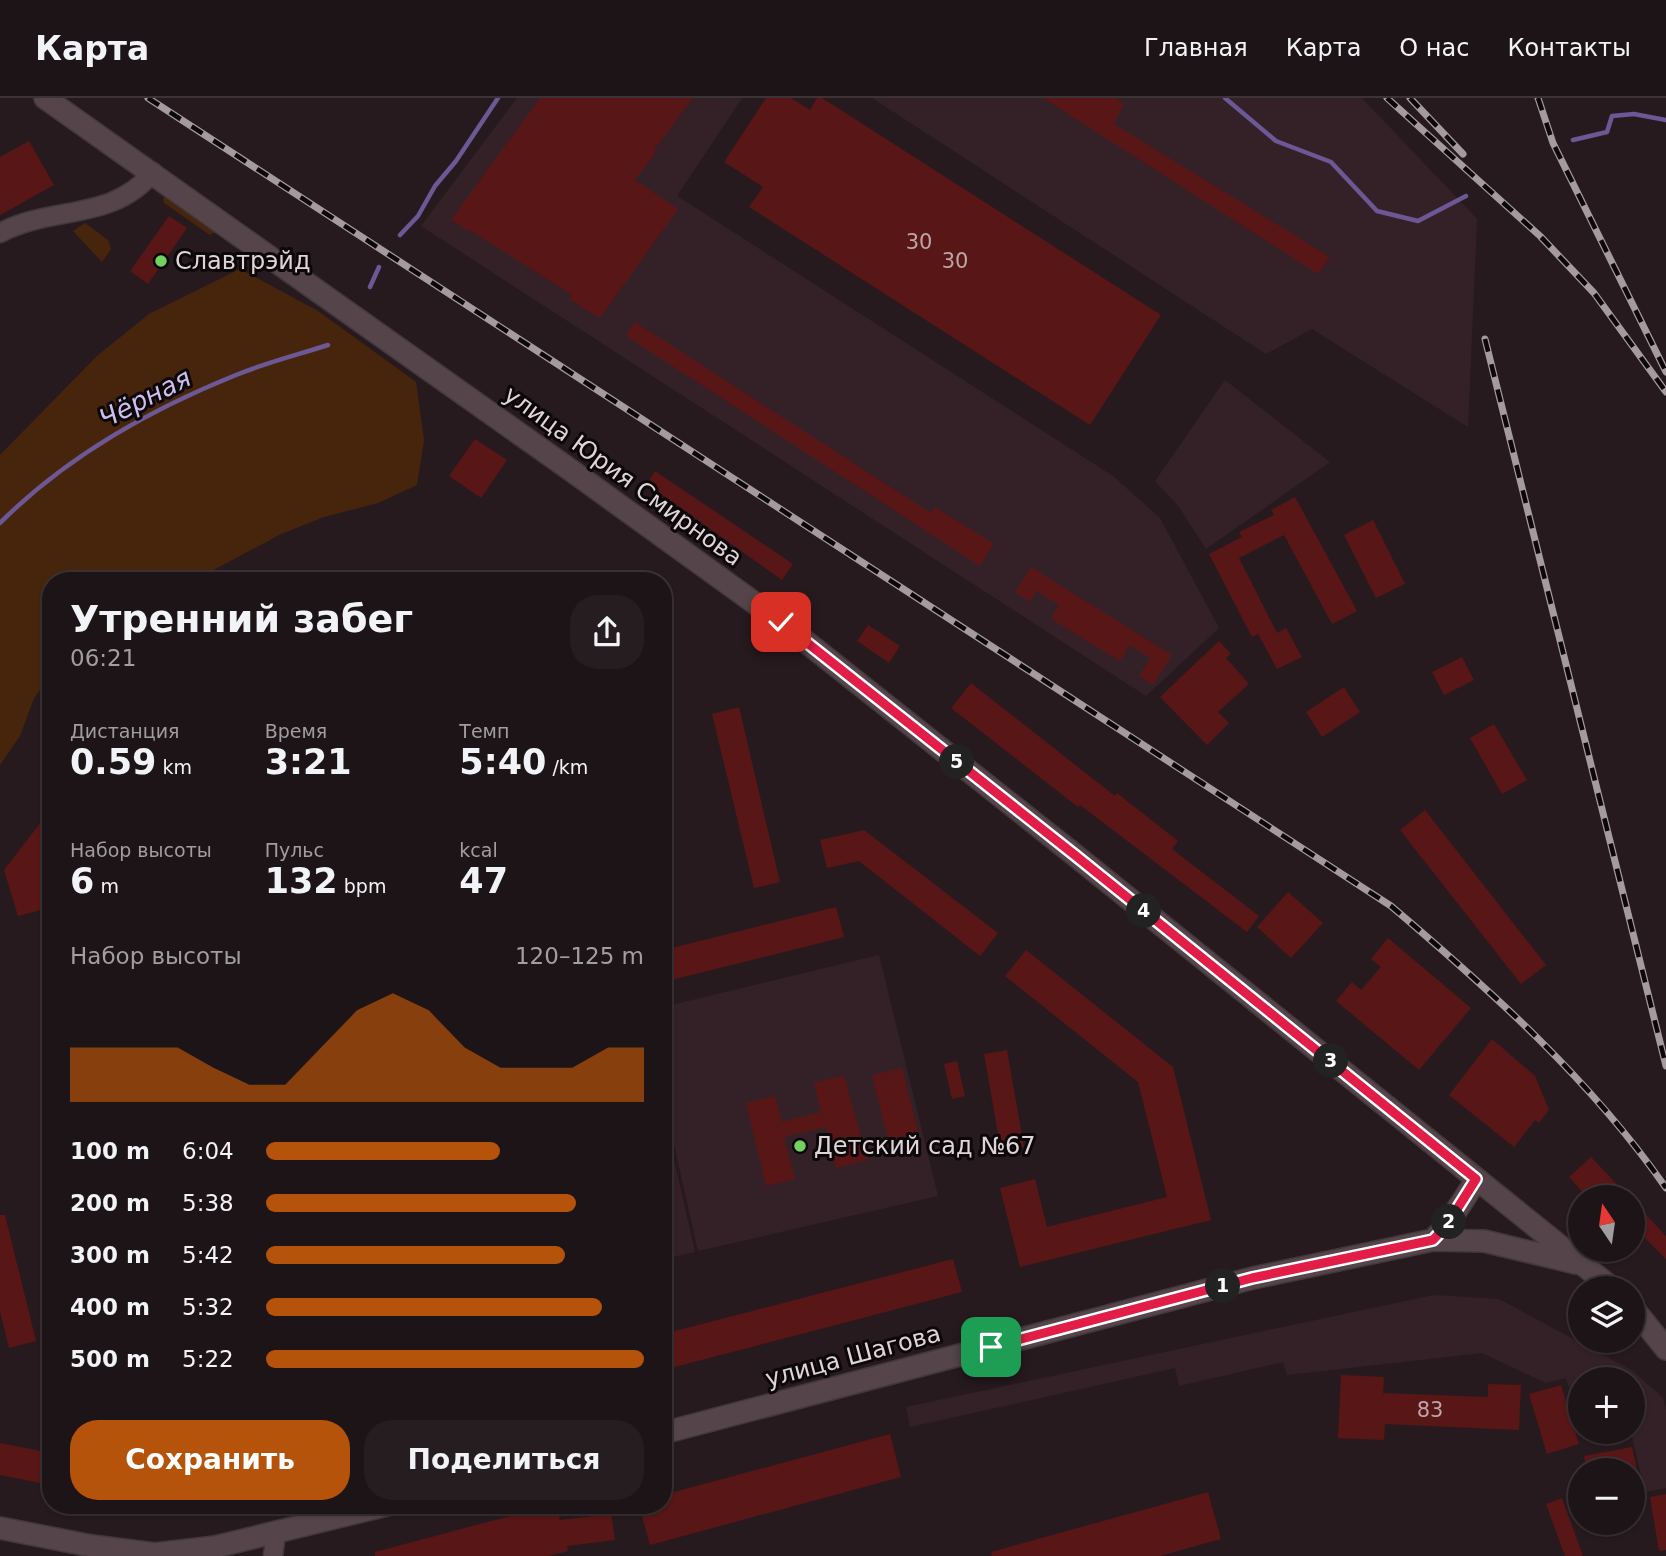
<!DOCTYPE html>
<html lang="ru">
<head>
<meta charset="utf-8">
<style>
  body { margin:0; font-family:"DejaVu Sans",sans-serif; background:#251d20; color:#f1f3f6; height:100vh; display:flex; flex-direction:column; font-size:26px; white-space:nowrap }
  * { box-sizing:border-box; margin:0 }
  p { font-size:23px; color:#a09ea1 }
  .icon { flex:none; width:38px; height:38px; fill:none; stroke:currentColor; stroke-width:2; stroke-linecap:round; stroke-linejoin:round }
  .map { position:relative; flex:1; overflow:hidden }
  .sheet { position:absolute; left:42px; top:474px; width:630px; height:942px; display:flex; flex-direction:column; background:#1d1417; border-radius:28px; box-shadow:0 2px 5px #0004,0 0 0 2px #3b3336 }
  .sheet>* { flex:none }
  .needle { width:46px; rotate:347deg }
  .buttons { position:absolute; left:1568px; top:1087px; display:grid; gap:14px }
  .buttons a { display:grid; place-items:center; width:77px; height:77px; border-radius:50%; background:#1d1417; box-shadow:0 2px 5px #0004,0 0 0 2px #3b3336; font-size:35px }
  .pin { position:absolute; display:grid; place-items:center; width:60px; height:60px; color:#fff; margin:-30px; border-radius:14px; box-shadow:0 4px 10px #0006 }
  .km { position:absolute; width:35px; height:35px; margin:-18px; border-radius:50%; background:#222; color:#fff; font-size:19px; line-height:35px; text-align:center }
  .round { display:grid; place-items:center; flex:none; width:74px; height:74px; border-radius:28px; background:#251d20 }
  .headline { display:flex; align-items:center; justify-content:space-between; height:119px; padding:0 28px }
  h1 { font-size:38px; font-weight:700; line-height:52px }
  .stats { display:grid; grid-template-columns:repeat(3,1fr); gap:10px; height:119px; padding:7px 28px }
  .stats div { display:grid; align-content:center }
  .stats b { font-size:35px; font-weight:700 }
  .stats small { font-size:19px; font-weight:400 }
  .stats p { font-size:19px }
  .chart { height:196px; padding:14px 28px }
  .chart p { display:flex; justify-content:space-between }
  .chart svg { width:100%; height:126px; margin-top:7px; fill:#b45309; opacity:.7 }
  .primary-button { display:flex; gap:14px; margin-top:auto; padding:14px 28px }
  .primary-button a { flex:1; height:80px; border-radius:28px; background:#b45309; color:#fff; font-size:28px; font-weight:700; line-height:80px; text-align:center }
  .primary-button a+a { background:#251d20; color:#f1f3f6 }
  ul { padding:0 28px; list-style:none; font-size:23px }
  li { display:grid; grid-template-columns:112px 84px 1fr; align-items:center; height:52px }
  li i { height:18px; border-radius:9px; background:#b45309 }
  header { display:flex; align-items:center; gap:42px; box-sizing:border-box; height:98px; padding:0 35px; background:#1d1417; border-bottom:2px solid #3b3336 }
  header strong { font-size:33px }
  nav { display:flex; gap:38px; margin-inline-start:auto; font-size:24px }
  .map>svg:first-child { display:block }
</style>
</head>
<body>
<header>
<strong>Карта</strong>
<nav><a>Главная</a><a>Карта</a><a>О нас</a><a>Контакты</a></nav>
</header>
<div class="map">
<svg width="1666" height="1458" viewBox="0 0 1666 1458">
  <rect width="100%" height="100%" fill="#271a1f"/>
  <!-- built -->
  <path fill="#342128" d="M517,0H742L677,98L1113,378L1160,420L1219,530L1146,598L421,128Z
    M872,0H1362L1477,121L1468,329L1312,231L1266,256Z
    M1225,282L1330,364L1206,451L1179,409L1155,383Z
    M879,857L938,1098L698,1153L663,998V909Z
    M663,1013L695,1154L663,1161Z
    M1434,1197L1499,1201L1633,1273L1663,1300L1666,1312V1390L1645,1394L1631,1334H1633V1281H1580V1300L1570,1293L1566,1280L1546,1285L1482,1255L1287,1277L1283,1264L1179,1288L1175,1270L910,1329L906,1309Z"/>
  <!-- green -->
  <path fill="#47250c" d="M166,98L216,130L215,134L210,137L164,105L163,100Z
    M85,125L108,142L111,151L102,164L73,133Z
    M240,171L318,213L416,284L424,342L417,387L378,405L324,419L281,436L193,483H51V577L34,600L20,638L0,667V357L97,258L149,216Z"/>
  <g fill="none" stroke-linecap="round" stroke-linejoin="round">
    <!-- stream -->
    <path stroke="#6c5894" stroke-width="4.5" d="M1225,0L1276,43L1331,64L1377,113L1418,123L1466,98
      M1573,42L1607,34L1612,18L1634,16L1666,22
      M400,137L418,118L435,88L456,63L498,0
      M370,189L379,169
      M0,425C66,359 149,312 236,277C265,265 297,257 328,247"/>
  </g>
  <!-- building -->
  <path fill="#581616" d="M540,0H693L654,52L656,54L635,82L678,111L600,220L569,201L572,197L470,132L469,133L451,122Z
    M766,0H791L810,12L817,0H822L1161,217L1090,327L749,109L763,89L724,64Z
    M1043,0H1115L1124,6L1114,26L1330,159L1318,176Z
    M29,43L54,87L0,117V59Z
    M169,118L187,130L148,186L130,173Z
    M635,224L931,415L935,409L994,446L980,468L626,238Z
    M475,341L507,362L481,400L449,378Z
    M655,373L793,466L782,482L647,386Z
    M1295,399L1357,513L1332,526L1284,437L1239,460L1277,535L1286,530L1302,559L1277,571L1258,536L1252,539L1209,456L1242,439L1239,434L1274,417L1271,412Z
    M1373,422L1405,486L1376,500L1344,437Z
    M1031,469L1172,557L1153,587L1139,578L1150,560L1130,547L1120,563L1051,521L1059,507L1037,493L1030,504L1015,494Z
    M868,527L900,548L889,565L857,543Z
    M1219,543L1231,556L1226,560L1249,586L1218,614L1229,625L1207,647L1160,599Z
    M1462,559L1474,582L1444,597L1432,574Z
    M971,585L1115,698L1117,695L1178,743L1172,751L1259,818L1247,834L1080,707L1078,709L951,610Z
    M1344,589L1360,614L1322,639L1306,614Z
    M739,609L780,784L754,790L712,616Z
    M1494,626L1527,682L1502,696L1470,640Z
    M51,711V769L43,779L48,810L18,818L4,772Z
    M1425,712L1546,867L1521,886L1400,732Z
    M864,732L998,835L980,858L859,763L827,770L820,742Z
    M1288,794L1323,825L1291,860L1257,829Z
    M836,809L844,839L671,882L664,852Z
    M1388,840L1471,910L1419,972L1336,903L1352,884L1361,892L1381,869L1371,861Z
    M1026,852L1173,969L1211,1122L1020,1169L1000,1090L1035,1081L1047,1129L1167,1099L1138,984L1005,878Z
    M1492,941L1535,978L1549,1012L1539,1025L1535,1022L1514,1049L1449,997Z
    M1007,952L1024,1049L1001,1053L984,956Z
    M957,963L965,998L952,1001L944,966Z
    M902,970L918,1035L888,1042L872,977Z
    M844,977L867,1062L836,1070L826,1029L784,1039L795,1081L766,1088L746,1005L775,998L782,1024L821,1014L814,985Z
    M1591,1059L1629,1099H1587L1569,1079Z
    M1633,1103L1666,1138V1161L1644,1139L1633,1149Z
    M0,1117H5L36,1243L9,1250L0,1213Z
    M953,1161L962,1194L663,1272V1236Z
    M1341,1277L1384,1279L1383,1295L1488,1299V1286L1521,1287L1519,1332L1385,1326L1384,1342L1338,1340Z
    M1561,1287L1579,1346L1547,1356L1529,1296Z
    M890,1336L901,1379L650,1447L639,1407H663V1397Z
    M0,1345L51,1355V1387L0,1377Z
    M1632,1349L1637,1372H1586L1584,1358Z
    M1208,1394L1221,1441L1160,1458H992L991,1454Z
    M1666,1396V1452L1659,1453L1650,1399Z
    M1562,1400L1583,1458H1565L1546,1406Z
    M551,1407H556L560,1422L611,1416L615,1442L567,1448L568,1453L548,1458H375V1454Z"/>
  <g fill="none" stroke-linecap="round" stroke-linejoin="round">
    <defs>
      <path id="minor" d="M0,135C52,107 112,124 153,74
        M273,1458L276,1435"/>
      <path id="secondary" d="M45,0L572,373L781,524L1076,758L1612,1190
        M1433,1142L1447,1127L1477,1081
        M1633,1210L1666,1251
        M663,1335L1253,1180L1433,1142L1484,1143L1576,1165
        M0,1430L92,1448L155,1456L215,1449L387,1407"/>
    </defs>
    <!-- minor casing -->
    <use href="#minor" stroke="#42373b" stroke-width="21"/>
    <!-- secondary casing -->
    <use href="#secondary" stroke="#42373b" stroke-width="24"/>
    <!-- minor -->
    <use href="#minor" stroke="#55454b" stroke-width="18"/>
    <!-- secondary -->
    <use href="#secondary" stroke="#55454b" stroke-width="21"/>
    <defs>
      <path id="rail" d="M148,0L1391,808C1491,893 1591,982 1666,1090
        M1387,0L1540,138L1594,195L1666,294
        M1410,0L1463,56
        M1538,0L1553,45L1666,274
        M1485,241L1666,968"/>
    </defs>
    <!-- rail casing -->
    <use href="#rail" stroke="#a59a9e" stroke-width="7"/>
    <!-- rail -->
    <use href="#rail" stroke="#0c0708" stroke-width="4.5" stroke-dasharray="13" stroke-linecap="butt"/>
  </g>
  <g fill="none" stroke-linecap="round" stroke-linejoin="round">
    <defs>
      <path id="route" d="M781,524L1076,758L1476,1081L1447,1127L1433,1142L1252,1180L991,1249"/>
    </defs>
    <!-- route casing -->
    <use href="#route" stroke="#fff" stroke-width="14"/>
    <!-- route -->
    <use href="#route" stroke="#e11d48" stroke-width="9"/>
  </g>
  <!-- markers -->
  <g fill="#72d25d" stroke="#0c0708" stroke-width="2.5">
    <circle cx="161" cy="163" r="7"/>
    <circle cx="800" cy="1048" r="7"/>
  </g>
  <g text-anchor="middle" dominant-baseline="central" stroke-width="6" stroke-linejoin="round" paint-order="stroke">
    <!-- number labels -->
    <g font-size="21" fill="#bda5a8">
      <text x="919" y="144">30</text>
      <text x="955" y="163">30</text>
      <text x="1430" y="1312">83</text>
    </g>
    <!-- poi labels -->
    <g font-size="24" fill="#dfd5d8" stroke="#0c0708" text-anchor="start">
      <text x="175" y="163">Славтрэйд</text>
      <text x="814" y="1048">Детский сад №67</text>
    </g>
    <!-- street labels -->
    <g font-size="24" fill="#dfd5d8" stroke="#0c0708">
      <text transform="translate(623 378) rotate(36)">улица Юрия Смирнова</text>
      <text transform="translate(853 1258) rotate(-15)">улица Шагова</text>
    </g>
    <!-- water labels -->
    <g font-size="26" font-style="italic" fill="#cebef3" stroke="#0c0708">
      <text transform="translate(145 300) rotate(-27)">Чёрная</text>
    </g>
  </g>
</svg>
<div class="buttons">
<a><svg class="needle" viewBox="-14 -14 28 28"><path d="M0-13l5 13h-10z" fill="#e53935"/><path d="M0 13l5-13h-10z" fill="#a09ea1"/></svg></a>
<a><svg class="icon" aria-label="layers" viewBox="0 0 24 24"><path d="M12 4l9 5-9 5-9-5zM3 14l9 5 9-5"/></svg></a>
<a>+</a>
<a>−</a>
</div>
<div class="pin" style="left:991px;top:1249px;background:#1e9e55"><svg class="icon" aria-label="arrive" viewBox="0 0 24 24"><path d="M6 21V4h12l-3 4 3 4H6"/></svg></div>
<div class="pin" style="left:781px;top:524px;background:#d93025"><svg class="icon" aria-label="check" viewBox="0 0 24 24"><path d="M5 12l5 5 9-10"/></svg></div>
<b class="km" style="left:1223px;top:1188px">1</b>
<b class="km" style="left:1449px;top:1124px">2</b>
<b class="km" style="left:1331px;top:963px">3</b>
<b class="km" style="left:1144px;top:813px">4</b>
<b class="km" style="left:957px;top:664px">5</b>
<section class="sheet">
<div class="headline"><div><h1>Утренний забег</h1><p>06:21</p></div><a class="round"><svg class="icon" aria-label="share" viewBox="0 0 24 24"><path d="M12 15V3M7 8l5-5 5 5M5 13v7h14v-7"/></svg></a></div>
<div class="stats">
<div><p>Дистанция</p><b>0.59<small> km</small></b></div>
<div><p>Время</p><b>3:21</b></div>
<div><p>Темп</p><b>5:40<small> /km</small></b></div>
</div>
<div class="stats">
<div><p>Набор высоты</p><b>6<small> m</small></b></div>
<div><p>Пульс</p><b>132<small> bpm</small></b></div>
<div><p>kcal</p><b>47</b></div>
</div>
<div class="chart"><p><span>Набор высоты</span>120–125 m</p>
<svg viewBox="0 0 160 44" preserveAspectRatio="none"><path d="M0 44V25L10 25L20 25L30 25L40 32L50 38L60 38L70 25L80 12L90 6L100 12L110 25L120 32L130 32L140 32L150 25L160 25V44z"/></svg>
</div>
<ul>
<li><b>100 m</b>6:04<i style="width:62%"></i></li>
<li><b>200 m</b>5:38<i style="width:82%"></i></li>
<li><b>300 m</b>5:42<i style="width:79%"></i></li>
<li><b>400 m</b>5:32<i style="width:89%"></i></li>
<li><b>500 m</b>5:22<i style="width:100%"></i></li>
</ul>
<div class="primary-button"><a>Сохранить</a><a>Поделиться</a></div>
</section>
</div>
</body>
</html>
